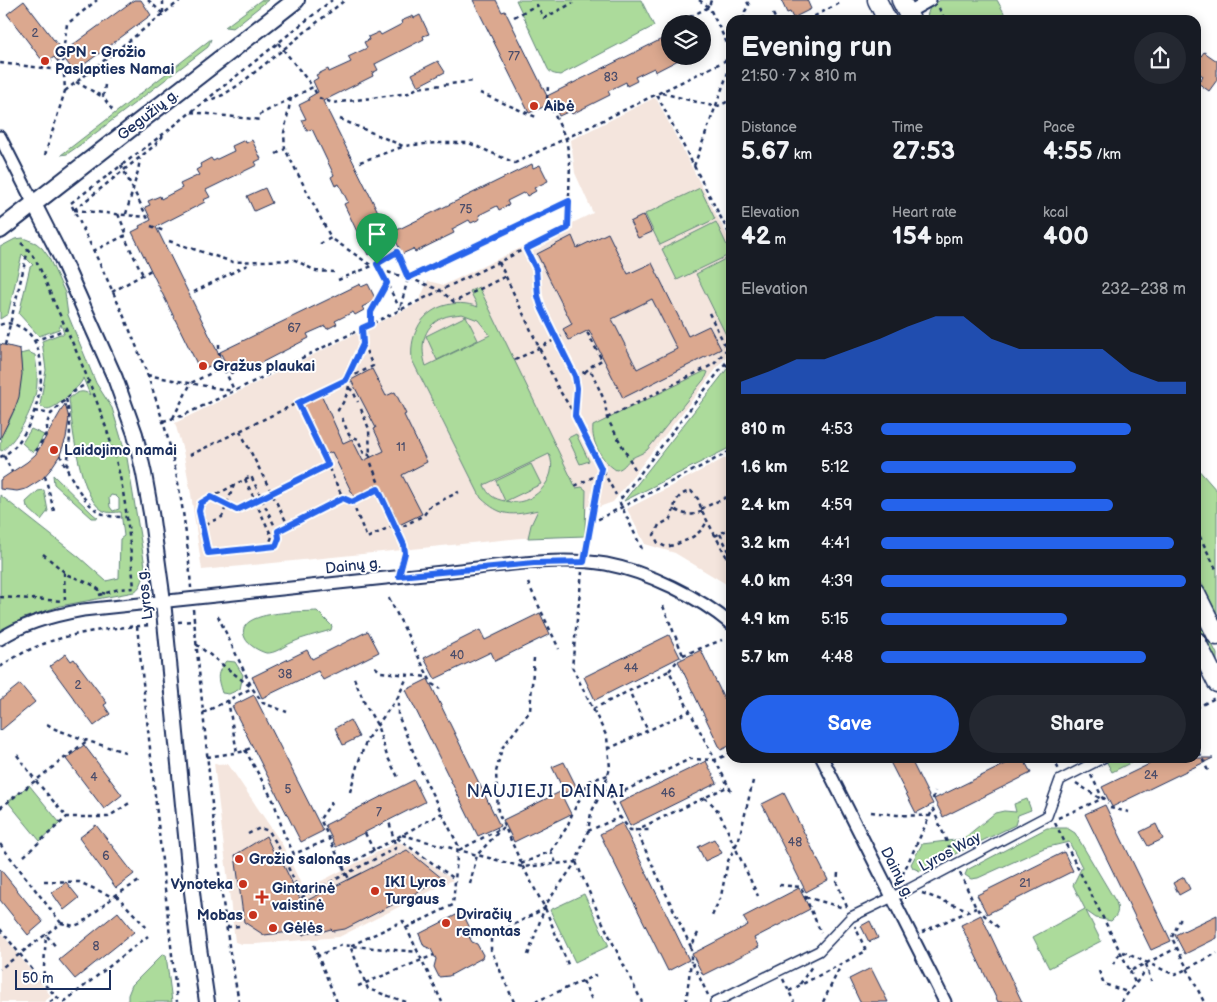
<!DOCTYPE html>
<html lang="en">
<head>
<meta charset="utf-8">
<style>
  body { margin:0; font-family:"Balsamiq Sans",sans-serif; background:#242831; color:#f1f3f6; height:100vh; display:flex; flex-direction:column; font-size:19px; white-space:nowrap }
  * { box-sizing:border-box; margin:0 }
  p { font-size:16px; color:#9ea1a6 }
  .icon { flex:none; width:28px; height:28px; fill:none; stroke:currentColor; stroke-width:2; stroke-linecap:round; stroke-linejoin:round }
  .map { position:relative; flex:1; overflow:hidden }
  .details { position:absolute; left:726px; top:15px; width:475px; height:748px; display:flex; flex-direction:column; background:#171b24; border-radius:15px; box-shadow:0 2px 12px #0003 }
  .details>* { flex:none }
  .controls { position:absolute; left:661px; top:15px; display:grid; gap:10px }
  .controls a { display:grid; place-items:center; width:50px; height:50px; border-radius:50%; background:#171b24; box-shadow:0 2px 12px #0003; font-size:25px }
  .scale { position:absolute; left:15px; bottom:12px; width:96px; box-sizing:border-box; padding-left:5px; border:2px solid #1b2f5e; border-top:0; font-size:14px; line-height:18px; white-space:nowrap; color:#1b2f5e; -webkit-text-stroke:4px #fff; paint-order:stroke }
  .pin { position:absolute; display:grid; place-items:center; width:42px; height:42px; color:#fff; margin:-51px -21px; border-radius:50% 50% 50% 0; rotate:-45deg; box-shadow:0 0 5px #0007 }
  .pin .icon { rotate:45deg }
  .round { display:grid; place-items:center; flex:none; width:52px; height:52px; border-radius:26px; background:#242831 }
  .headline { display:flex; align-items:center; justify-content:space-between; height:85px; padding:0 15px }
  h1 { font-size:28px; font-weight:800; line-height:38px }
  .metrics { display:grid; grid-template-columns:repeat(3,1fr); gap:8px; height:85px; padding:5px 15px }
  .metrics div { display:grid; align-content:center }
  .metrics b { font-size:25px; font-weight:800 }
  .metrics small { font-size:14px; font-weight:400 }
  .metrics p { font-size:14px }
  .chart { height:140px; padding:10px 15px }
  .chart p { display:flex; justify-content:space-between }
  .chart svg { width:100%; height:90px; margin-top:5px; fill:#2563eb; opacity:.7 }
  .primary-button { display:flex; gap:10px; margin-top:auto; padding:10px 15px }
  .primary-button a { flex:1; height:58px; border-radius:30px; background:#2563eb; color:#fff; font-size:20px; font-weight:800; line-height:58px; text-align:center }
  .primary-button a+a { background:#242831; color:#f1f3f6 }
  ul { padding:0 15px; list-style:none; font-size:16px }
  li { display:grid; grid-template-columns:80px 60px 1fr; align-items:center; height:38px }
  li i { height:12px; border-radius:6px; background:#2563eb }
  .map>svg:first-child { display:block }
</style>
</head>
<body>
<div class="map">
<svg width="1217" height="1002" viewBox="0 0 1217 1002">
  <rect width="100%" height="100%" fill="#fff"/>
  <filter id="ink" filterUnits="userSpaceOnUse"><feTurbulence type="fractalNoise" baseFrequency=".02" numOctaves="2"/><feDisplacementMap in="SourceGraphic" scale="10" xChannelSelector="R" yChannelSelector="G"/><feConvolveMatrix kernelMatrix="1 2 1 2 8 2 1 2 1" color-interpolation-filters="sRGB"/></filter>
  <g filter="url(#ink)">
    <!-- built -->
    <path fill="#f4e5dd" d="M654,98L657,100L731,243V350L613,502L599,507L587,506L585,536L521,538L202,570L191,494L183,451L175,423L418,303L428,281L444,285L593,213L575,173L571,140Z
      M731,455V587L675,553L645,544L627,509Z
      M214,763L218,765L228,764L282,844L304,890L397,842L402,843L453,880L339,937L256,944H242L235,942Z
      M0,931L51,996L44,1002H0Z"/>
    <!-- green -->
    <path fill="#acdb9b" stroke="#64857c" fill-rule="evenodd" d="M261,0H268L233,28L225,27Z
      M516,0H641L654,26L560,75C554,74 551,74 548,69Z
      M940,0H997L1008,20H928L927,16L930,7Z
      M211,39L208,47L80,145L67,154L61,155Z
      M700,188L715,219L660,245L645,214Z
      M716,222L731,254L677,280L662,249Z
      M23,238L36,243L42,248L48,256L65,293L68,315L96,383L112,408L127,458L145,566C144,576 143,586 134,592L60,606L24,618L0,632V495L79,557L106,581L119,578L120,539L124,536L121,512C115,512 108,514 102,510C79,496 72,424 69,399C76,392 83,389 90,395L83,378C83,384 58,406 51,408C47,410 43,408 40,405L46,370L42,341L60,334H64L61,324L59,329L39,336L19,314L30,267L33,265L22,254L8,314L0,319V247L15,239ZM111,495L116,496L119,499V509L113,511L110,507L109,498Z
      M731,256V345L696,274Z
      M479,287L576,488L582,487L586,490L585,536L528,538L531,525L538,510C512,516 501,517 481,498L412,360C411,349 412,339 417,329C427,306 456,298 478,307L470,291ZM462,314L478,320L490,335L426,366C420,348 422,327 442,318C448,315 456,315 462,314ZM549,454C561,479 530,509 506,501L541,484L531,464L496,481L505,501C494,499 488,495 484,485Z
      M466,316L478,340L437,360L426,336Z
      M28,352L35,355C36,364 38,374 37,383C36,404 19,438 2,451L0,450V443L2,440L0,437C17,412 24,384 20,354Z
      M731,364V447L624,501Z
      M705,371L708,372L706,377L647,450C642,454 637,455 632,458C626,462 624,469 616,470C602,461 591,443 593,426Z
      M31,429L44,435L33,453L22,443Z
      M576,434L589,461L580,464L568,438Z
      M1196,467L1217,491V614L1196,572Z
      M53,475L93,514L98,518H92L54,484Z
      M44,490L48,511L41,520L27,507L26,502L38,491Z
      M317,611L332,626L331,630C318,634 303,637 291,643C284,646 275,654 266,653C259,651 248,645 245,638C232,610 303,612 317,611Z
      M1196,612L1217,654V665L1196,623Z
      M226,661L235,662L243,675L240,689L229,694L222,693C217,677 216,674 226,661Z
      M1109,758H1140L1112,772L1105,759Z
      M29,785L60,823L40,841L8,802Z
      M1027,799L1031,810L1018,815L1015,825L920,871L913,868L911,864L922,844L963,839L995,813L1004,811L1016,812L1014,804Z
      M1047,828H1067L1075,833L1116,902C1119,911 1118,915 1111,921L1096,918L1086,911L1101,941L1049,968L1033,937L1085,909L1073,885L1082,867L1069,842L1044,848L978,878L971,879L965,875L967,870Z
      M584,894L609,946L575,962L550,910Z
      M163,954L166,955L172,1002H128V995L132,985Z"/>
    <!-- building -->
    <path fill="#dba88f" stroke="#1b2f5e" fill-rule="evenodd" d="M134,0H141L151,15L74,72L64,58L58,62L54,57L45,64L7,14L24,1L63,52Z
      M473,0H496L502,12L505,11L547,96L670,35V56H686L655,72L654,68L635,77L637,81L627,86L626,82L608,91L610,95L572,114L570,111L559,116L553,103L529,113Z
      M781,0H807L811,9L793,18L790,12L787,13Z
      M420,15L429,34L423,36L424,39L375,64L378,70L372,73L373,76L323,101L389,234L532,164L533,168L540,165L548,181L534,188L536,191L527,196L525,192L507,201L509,205L499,210L497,206L479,215L480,219L471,223L469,220L452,229L454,233L415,252L413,249L402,254L396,241L368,255L344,204L348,202L339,184L335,186L331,177L334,175L312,129L307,131L302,120L306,119L299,105L309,100L308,98L318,92L313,81L318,78L316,75L328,69L329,72L351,62L348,57L367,48L364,42L369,40L368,37L379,32L381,35L402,24L401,21L413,16L414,18Z
      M1204,52L1217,61V80L1209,91L1198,83L1203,76L1196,71V63Z
      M438,61L445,72L418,86L412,74Z
      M245,140L246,143L252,140L261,159L255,162L257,165L206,190L210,197L203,200L205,202L156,227L222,361L200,370L132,232L140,228L139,226L151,220L145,207L150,205L148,201L160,196L161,199L182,188L180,184L199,175L196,170L201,167L200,164L211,158L213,161L234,151L232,146Z
      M265,188L272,203L254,211L247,196Z
      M644,215L652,232L638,238L630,222Z
      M608,233L628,274L652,263L688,336L709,326L721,349L623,398L589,330L569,340L563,329L572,324L537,254L572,236L577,248ZM652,299L677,349L637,369L612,319Z
      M360,284L361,287L368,284L376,300L362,307L364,310L355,315L353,312L335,321L337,324L327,329L325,326L307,334L309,338L255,366L243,372L241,368L231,374L220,352Z
      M0,344L20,349L22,374L19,397L15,408L0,439Z
      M372,369L386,396L395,392L406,414L404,415L427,462L402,475L422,514L399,525L380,486L355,499L332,452L325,455L300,404L321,394L343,443L352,439L363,461L384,451L374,429L376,428L351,380Z
      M65,404L69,418L66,438L60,455L50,470L42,479L26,489L17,491L0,489V480L27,462L36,454Z
      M540,613L550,634L495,661L491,652L435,679L424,658L480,630L485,640Z
      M368,631L379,652L323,680L318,671L262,698L252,677L307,650L312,659Z
      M669,635L680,657L595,700L584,677Z
      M701,650L731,713V745L721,750L678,661Z
      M66,654L71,661L74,659L107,703L104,705L110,714L94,726L50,666Z
      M428,679L500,826L478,836L406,690Z
      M20,684L35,702L0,731V700Z
      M254,695L323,831L301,842L232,706Z
      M350,720L359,737L343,745L335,728Z
      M84,745L122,795L104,809L66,759Z
      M888,758H910L933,804L916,813Z
      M1018,758H1023L1031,773L943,817L934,799Z
      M1162,758H1213L1112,807L1102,787Z
      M706,761L717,783L630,826L619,803Z
      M564,762L577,788L565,793L552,767Z
      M414,780L425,802L336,847L325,825Z
      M560,792L571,814L514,842L503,820Z
      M784,793L828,880L806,892L762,804Z
      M1105,805L1171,941L1151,950L1085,814Z
      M622,823L689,960L668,971L600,834Z
      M1156,824L1163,839L1148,846L1140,832Z
      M96,825L134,874L116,888L79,838Z
      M266,836L279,864L282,862L302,903L407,850L443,879L345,929L333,931L331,929L317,933V930L303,935L300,931L264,935L244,922L235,855Z
      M714,839L722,853L705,861L698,847Z
      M1064,852L1073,871L987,914L977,895Z
      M0,869L43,922L28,935L0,900Z
      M1184,877L1190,889L1179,895L1173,883Z
      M66,882L79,898L64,910L52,893Z
      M799,888L810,909L754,938L759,947L703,975L692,954L748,925L743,917Z
      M118,912L134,932L75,979L59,960Z
      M458,914L464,916L469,926L467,933L472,942L477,944L483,955L482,958L449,976L439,977L434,967L436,959L431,949L424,946L419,934Z
      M981,915L1022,1002H998L961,925Z
      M1217,915V938L1185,954L1175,935Z
      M870,921L878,938L869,942L861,926Z
      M871,968L888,1002H860L849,979Z"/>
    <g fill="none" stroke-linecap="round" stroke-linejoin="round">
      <defs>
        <path id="pedestrian" d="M715,1002L819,951L851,917L909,889L1047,816L1060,780L1103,758"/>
        <path id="minor" d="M907,13L930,0
          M0,137L34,204
          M0,639C23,623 55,615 83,610C200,598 316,585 433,573C486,568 554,555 606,564C648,572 699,597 731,624
          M822,758L945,1002"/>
        <path id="tertiary" d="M34,204L62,259L115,378L135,434L144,474L151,513L163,601L190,876L198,941L207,1002"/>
        <path id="secondary" d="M0,230L296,0"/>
        <path id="primary" d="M877,0L887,20
          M901,0L911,20
          M1196,594L1217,636
          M1196,641L1217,683"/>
      </defs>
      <!-- pedestrian casing -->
      <use href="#pedestrian" stroke="#1b2f5e" stroke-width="12"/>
      <!-- minor casing -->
      <use href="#minor" stroke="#1b2f5e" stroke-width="15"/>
      <!-- tertiary casing -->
      <use href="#tertiary" stroke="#1b2f5e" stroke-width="18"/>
      <!-- secondary casing -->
      <use href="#secondary" stroke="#1b2f5e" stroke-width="20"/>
      <!-- primary casing -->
      <use href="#primary" stroke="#1b2f5e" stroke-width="21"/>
      <!-- path -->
      <path stroke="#1b2f5e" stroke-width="2.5" stroke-dasharray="4 4" stroke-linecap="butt" d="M148,0L163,14
        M699,0L709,7L731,51
        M939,8L945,20
        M163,13V0
        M773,14L776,20
        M514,17L537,5L544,18L573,3
        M744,20V13L749,5L746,0
        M807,20L840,3
        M676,24L709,7L711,0
        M278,43L313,87
        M63,52L67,24L97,0
        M0,63L86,73
        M42,68L55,58
        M76,82L103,97
        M105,85L103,97L113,111
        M65,91L181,0
        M480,93L536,117
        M662,93L716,107L731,100
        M657,95L731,237
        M291,98L284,133L285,149L331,238
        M319,98L333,103L409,93L417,88L473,81
        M547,99L548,86
        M205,102L223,95L240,84L345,0
        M191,112L261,120
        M259,115L313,87L316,93
        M340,119L403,146L436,143H469L515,163L731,58
        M276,154L285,149
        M45,155L65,91L63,58
        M360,162L402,147
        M121,165L149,221
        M694,166L731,64
        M71,203L166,132L332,0
        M72,206C104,272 137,339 159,409C178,466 187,528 191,588
        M74,210L154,146L163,136
        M74,210L146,217
        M118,214L127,235L124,236L143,275
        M126,214L138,171L140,159
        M151,226L164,231
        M391,237V228
        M169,241L233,262L295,260L316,271L334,272
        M393,242L408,278L400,309
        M21,243C38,256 45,282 54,302C77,352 100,403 115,457C127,499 130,545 134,588L119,589L99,595
        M320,244L331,238L372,266
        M526,249L536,269L538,296L542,309L575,376L577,388L575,415L582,432L616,495
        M93,251L124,236
        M499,262L558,388L575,415
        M377,264L400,309
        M380,270L408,278L569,201
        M409,278L440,290L454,302L506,276
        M338,280L377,264L397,252
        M112,292L151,270
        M194,292L251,263
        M709,313L727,349H731
        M371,324V312L387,283
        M0,325C6,322 12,323 18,326C62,344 36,444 0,457
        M34,341L67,329
        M5,345L28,250
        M219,356V343
        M515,360L566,334
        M221,362L234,390
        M725,364L731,368
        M585,372L593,365L602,360L587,332L590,331
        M147,375L232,391
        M575,376L585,372L592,373L605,402L607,418L636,471
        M347,378L363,344L362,328
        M349,388L353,391L358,402
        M66,399C72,422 70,443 67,467
        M298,403L343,498L352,502L377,489L404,545L405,553L402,566
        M361,409L369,429L370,458
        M34,411L51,414L73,392L89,382
        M339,411L338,410C346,400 349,389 350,378
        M173,418L191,383L224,367
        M342,418L349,435L358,439L364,454L370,455
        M607,418L714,364L727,349
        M163,421L182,416L234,391L568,228L570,162L566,139L550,105
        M240,431L288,525
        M36,451L47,432V423L51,414
        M60,455C69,473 80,498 96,510C105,517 116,517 126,517
        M190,455L373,366L363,344
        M4,456L12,472
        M371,463L379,484L377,489
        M45,476L54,511
        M245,479L272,537L268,546
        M575,486L599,474
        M211,497L237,510L328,465
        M352,502L367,538L394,525
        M674,509L671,519L659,525L654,535L658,543L666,547C682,543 700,537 707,521
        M701,509L731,495
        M702,511C692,517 684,515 674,509C675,499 681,493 691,491L698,499L702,511L731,565
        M591,523L731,451
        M203,525L208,553L276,546L279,538L277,531L251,476L201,503L199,511L203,525L222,517L234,485
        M1196,529L1217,571
        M396,530L424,515L430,506L459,492
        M277,531L343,498
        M720,534L731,555
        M715,536L731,528
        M642,549L619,501L731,356
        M586,552L599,474
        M43,554L68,575L91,584L105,594
        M64,572L65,601
        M528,583L559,649
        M0,597L62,601
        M389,598L432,684L440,689
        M663,606L683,655L681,658
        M193,609L218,866L230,953L239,1002
        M218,616L252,688
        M178,622L194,621
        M137,626L177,1002
        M196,644L251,687
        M683,655L722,640
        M534,658L530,711L502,748L496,772L498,812L523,867L545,908L569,967
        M0,667C46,634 98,629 152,625
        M375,667L381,672L428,677
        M669,671L678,660
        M354,678L365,704L377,725L387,756L398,777
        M631,695L648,731
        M228,700L237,753
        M1196,708L1215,698
        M593,709L669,671L731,791
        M203,713L252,688L263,703L287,712
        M47,724L55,729L91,742L125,752
        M1196,745L1209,773
        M608,749L690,711
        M245,750L274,802L284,834L294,854L330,839
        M17,755L36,781L67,817
        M207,757L241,752L253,747
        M1053,758L1059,770
        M1091,775L1103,799
        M753,781L739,839L735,847L758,896
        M1076,783L1101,799
        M604,788L620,817L630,830H649
        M350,792L357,766L367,739L398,697
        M610,798L690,759L715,760L731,753
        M704,798C720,806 727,831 735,847L728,861L721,896L712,916
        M933,799L935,791
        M332,802L320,819L343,867L442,813
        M0,808L88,740
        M1110,808L1129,812
        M871,812L897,815L930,816
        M1058,818L1104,798L1108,803
        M1055,823L1130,971L1177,948
        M588,831L620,817
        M365,833L374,851
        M248,834L260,828L269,831L278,846L302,897L396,848L389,821
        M402,835L523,867L576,862
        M397,838L455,879
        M0,844L61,923L0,969
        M459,850L500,829
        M551,851L556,863
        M24,856L67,817H108L131,802
        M576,862L600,917L642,1002
        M521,864L551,851L567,827L572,814L589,781L608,775
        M343,867L349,879
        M838,873L837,883L847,907
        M960,873L976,908L999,928
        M44,881L79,882L113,897
        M899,882L933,809L952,854
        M470,884L477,855L503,827
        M779,885L801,887L821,933
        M922,893L968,910
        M116,895L147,928
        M806,897L844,908
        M61,923L74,926L82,923L116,895L141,880
        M227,927L240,926
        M406,928L453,905L458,845L425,780L398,715V697L408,675
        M0,929L43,983L62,1002
        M922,932L976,908
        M698,933L691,947V960L708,995
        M47,936L57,948
        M469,937L487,929
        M1172,937L1182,916
        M1173,940L1204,1002
        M314,945L318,956
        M691,947L636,830L729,786
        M1123,952L1175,975L1217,953
        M528,955L546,904L576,862L588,831L591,813L604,787L610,768L607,737L572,667L582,572
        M1113,964L1121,952
        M1146,964L1151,981
        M1099,971L1104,984L1127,992
        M1130,971L1135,983
        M783,979L794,1002
        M583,981L593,1002
        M43,983L46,934
        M800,984L812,966
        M358,986L434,955
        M789,991L866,951L855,926
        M50,1002L56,998
        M64,1002L148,936
        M337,1002L318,956L341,945L418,952
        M406,1002L368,989L350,946L403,921L442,1002
        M514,1002L491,950V937L545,908
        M535,1002L596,975
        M686,1002L691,961
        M823,1002L842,963
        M1121,1002L1147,969"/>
      <!-- pedestrian -->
      <use href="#pedestrian" stroke="#fff" stroke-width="9"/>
      <!-- minor -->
      <use href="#minor" stroke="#fff" stroke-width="11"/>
      <!-- tertiary -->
      <use href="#tertiary" stroke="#fff" stroke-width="14"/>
      <!-- secondary -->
      <use href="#secondary" stroke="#fff" stroke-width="16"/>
      <!-- primary -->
      <use href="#primary" stroke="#fff" stroke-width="18"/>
    </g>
  </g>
  <g fill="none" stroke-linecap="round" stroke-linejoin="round" filter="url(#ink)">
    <defs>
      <path id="route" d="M569,201L568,228L526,249L536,269L538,296L542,309L575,376L577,388L575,416L601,468L584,562L534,563L399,576L405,553L404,545L378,489L352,502L343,498L278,531L279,538L276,546L208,553L199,511L201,503L211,497L237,510L328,465L298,403L346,380L363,344L362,328L371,324V312L387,283L377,264L397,252L408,278Z"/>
    </defs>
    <!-- route casing -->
    <use href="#route" stroke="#fff" stroke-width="10"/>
    <!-- route -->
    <use href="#route" stroke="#2563eb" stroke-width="6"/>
  </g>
  <!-- markers -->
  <g fill="#c8321e" stroke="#fff" stroke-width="2">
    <circle cx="45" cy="61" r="5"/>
    <circle cx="534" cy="106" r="5"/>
    <circle cx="203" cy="366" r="5"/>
    <circle cx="54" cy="450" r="5"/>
    <circle cx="239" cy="859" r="5"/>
    <circle cx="243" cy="884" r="5"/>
    <circle cx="375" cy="891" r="5"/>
    <path d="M259.5 889.5h5v5h5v5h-5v5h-5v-5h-5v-5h5z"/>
    <circle cx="253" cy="915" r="5"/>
    <circle cx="446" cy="923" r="5"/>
    <circle cx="273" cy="928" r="5"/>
  </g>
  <g text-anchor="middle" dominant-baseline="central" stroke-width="4" stroke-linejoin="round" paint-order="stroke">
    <!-- number labels -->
    <g font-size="12" fill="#4b4d6a">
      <text x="35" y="33">2</text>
      <text x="514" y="56">77</text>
      <text x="611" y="77">83</text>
      <text x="466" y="209">75</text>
      <text x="294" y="328">67</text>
      <text x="401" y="447">11</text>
      <text x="457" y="655">40</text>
      <text x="631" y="668">44</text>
      <text x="285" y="674">38</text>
      <text x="78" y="685">2</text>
      <text x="1151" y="775">24</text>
      <text x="94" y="777">4</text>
      <text x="288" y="789">5</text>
      <text x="668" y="793">46</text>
      <text x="379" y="812">7</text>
      <text x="795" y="842">48</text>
      <text x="106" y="856">6</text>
      <text x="1025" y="883">21</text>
      <text x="96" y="946">8</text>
    </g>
    <!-- poi labels -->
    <g font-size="15" font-weight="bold" fill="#1b2f5e" stroke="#fff" text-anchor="start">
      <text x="55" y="52">GPN - Grožio<tspan x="55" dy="17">Paslapties Namai</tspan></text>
      <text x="544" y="106">Aibė</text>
      <text x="213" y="366">Gražus plaukai</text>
      <text x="64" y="450">Laidojimo namai</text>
      <text x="249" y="859">Grožio salonas</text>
      <text x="385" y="882">IKI Lyros<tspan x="385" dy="17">Turgaus</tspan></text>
      <text x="233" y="884" text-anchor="end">Vynoteka</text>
      <text x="272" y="888">Gintarinė<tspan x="272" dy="17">vaistinė</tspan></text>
      <text x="456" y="914">Dviračių<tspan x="456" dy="17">remontas</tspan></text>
      <text x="243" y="915" text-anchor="end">Mobas</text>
      <text x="283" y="928">Gėlės</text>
    </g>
    <!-- street labels -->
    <g font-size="15" fill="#1b2f5e" stroke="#fff">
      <text transform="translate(148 115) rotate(-38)">Gegužių g.</text>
      <text transform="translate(353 566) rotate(-6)">Dainų g.</text>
      <text transform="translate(145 594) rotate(-97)">Lyros g.</text>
      <text transform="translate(950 852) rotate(-28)">Lyros Way</text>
      <text transform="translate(897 873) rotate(63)">Dainų g.</text>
    </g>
    <!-- quarter labels -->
    <g font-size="18" letter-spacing="1" fill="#1b2f5e" stroke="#fff">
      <text x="546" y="791">NAUJIEJI DAINAI</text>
    </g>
  </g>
</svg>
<div class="controls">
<a><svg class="icon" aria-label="layers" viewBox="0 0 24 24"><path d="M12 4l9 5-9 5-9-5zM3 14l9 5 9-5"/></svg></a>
</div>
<div class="scale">50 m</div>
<div class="pin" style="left:377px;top:264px;background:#1e9e55"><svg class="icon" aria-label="arrive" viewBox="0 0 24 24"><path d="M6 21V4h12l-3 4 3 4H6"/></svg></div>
<section class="details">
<div class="headline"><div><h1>Evening run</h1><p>21:50 · 7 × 810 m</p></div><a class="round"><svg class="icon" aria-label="share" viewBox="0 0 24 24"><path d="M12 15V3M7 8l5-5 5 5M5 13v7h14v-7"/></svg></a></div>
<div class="metrics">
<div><p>Distance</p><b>5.67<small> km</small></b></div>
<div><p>Time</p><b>27:53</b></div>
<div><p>Pace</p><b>4:55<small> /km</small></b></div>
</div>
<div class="metrics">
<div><p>Elevation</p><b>42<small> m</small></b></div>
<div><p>Heart rate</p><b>154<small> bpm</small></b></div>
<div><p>kcal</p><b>400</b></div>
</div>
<div class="chart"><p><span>Elevation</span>232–238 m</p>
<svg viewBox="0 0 160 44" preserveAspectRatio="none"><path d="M0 44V38L10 33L20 27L30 27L40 22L50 17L60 11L70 6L80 6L90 17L100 22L110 22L120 22L130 22L140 33L150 38L160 38V44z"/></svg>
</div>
<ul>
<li><b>810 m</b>4:53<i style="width:82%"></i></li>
<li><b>1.6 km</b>5:12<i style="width:64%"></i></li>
<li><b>2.4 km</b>4:59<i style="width:76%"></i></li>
<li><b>3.2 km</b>4:41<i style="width:96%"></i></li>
<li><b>4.0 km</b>4:39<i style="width:100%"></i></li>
<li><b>4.9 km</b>5:15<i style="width:61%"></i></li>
<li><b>5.7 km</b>4:48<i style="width:87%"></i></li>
</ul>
<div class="primary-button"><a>Save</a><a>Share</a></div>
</section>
</div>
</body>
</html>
